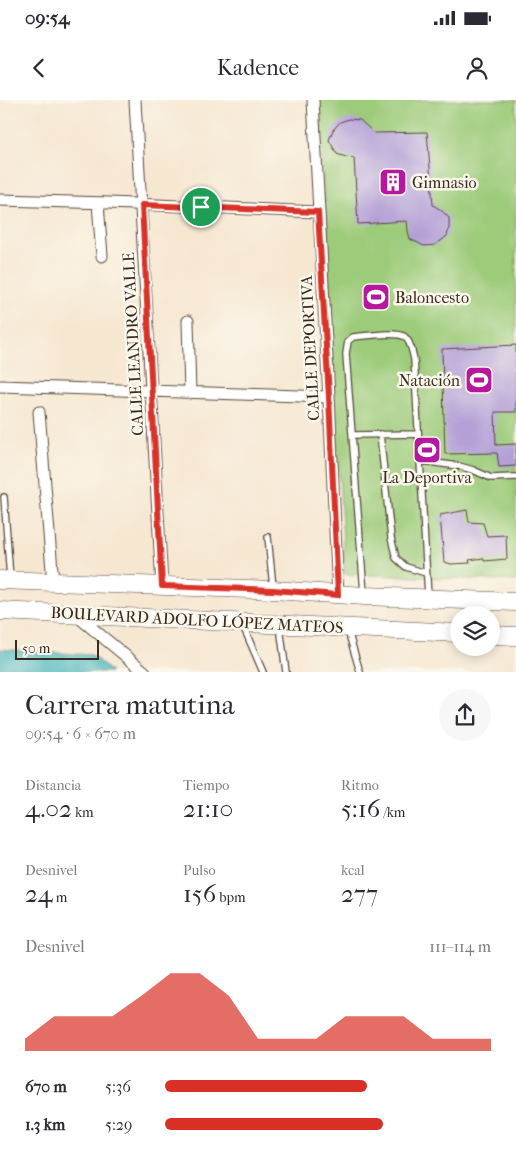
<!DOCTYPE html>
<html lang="es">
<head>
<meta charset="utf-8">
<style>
  body { margin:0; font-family:"IM FELL French Canon",serif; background:#f7f7f7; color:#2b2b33; height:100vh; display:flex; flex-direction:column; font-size:19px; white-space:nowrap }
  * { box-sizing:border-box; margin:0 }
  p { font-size:16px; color:#7c7c81 }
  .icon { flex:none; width:28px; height:28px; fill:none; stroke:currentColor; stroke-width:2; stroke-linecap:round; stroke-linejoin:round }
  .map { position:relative; height:572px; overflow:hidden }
  .details { display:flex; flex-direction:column; background:#fff; flex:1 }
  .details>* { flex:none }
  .tools { position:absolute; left:450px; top:506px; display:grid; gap:10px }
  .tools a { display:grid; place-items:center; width:50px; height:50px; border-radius:50%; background:#fff; box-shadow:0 2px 12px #0003; font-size:25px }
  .scale { position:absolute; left:15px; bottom:12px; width:84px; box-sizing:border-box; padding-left:5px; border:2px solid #3b2a1e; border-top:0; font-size:14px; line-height:18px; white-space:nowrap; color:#3b2a1e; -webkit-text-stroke:4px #fbf7ec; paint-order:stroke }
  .pin { position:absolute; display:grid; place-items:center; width:42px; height:42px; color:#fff; margin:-21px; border:2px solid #fff; border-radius:50%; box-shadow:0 1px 5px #0007 }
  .round { display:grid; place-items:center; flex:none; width:52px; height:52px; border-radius:26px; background:#f7f7f7 }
  .overview { display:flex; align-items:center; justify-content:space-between; height:85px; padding:0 25px }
  h1 { font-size:28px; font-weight:600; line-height:38px }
  .stats { display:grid; grid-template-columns:repeat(3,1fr); gap:8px; height:85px; padding:5px 25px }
  .stats div { display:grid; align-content:center }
  .stats b { font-size:25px; font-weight:600 }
  .stats small { font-size:14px; font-weight:400 }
  .stats p { font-size:14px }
  .chart { height:140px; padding:10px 25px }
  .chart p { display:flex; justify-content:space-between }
  .chart svg { width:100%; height:90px; margin-top:5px; fill:#d93025; opacity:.7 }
  ul { padding:0 25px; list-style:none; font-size:16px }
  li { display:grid; grid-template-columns:80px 60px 1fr; align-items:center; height:38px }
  li i { height:12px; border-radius:6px; background:#d93025 }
  .status { display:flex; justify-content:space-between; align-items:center; height:35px; padding:0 25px; background:#fff; direction:ltr }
  .status svg { height:14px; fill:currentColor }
  header { display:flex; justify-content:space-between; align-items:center; height:65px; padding:0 25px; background:#fff; font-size:22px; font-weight:600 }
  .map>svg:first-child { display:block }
</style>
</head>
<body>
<div class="status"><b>09:54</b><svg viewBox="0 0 49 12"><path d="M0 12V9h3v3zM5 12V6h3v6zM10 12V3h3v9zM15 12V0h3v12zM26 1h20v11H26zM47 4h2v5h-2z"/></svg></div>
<header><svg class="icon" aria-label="back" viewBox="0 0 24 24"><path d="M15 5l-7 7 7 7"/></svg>Kadence<svg class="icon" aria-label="person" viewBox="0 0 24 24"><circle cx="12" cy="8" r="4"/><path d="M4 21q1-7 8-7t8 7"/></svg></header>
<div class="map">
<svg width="516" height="572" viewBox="0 0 516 572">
  <rect width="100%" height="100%" fill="#fbf7ec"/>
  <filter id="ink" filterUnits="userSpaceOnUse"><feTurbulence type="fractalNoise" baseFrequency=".02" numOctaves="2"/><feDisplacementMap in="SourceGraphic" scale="10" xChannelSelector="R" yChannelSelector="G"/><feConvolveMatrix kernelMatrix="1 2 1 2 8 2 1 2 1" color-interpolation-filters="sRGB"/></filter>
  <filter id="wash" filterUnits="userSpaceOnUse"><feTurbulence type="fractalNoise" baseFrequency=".0096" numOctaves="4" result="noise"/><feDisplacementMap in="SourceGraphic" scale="20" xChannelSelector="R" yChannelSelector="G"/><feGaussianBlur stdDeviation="1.12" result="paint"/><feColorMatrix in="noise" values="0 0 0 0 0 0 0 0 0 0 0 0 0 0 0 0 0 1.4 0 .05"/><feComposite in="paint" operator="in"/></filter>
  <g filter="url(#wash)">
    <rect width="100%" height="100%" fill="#f6e7d1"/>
    <!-- green -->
    <path fill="#9ccb79" stroke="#6c7a4c" d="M319,0H516V481L345,474L330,227Z"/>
    <!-- water -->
    <path fill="#44b4bd" stroke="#406f6e" d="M0,549L92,555L111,572H0Z"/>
    <g id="blocks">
      <!-- building -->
      <path fill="#b4a0d7" d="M349,19L360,20L374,33L427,32L433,105L441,110L449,118V128L447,136L442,140L435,145L424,146L410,139L408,131L407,121L358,124L354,58L346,57L337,54L329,40L333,30L340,22Z
        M516,245V312H495L496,345L516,344V366L499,367L497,353L445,354L442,249Z
        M467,410L469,422L483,423L487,436L506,435L507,459L484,461V458L469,460L470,463L451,464L444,462L440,415Z"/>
    </g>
  </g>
  <g filter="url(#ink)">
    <use href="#blocks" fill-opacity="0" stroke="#574639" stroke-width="1"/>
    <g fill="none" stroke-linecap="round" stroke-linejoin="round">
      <defs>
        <path id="service" d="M380,334L391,438L396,458L406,467L426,473
          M352,335L418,334
          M420,361L459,366L473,370L491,378L516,377
          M4,397L10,478
          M268,437L273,487
          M364,493L346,254L348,241L353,237C364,236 397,231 405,237C411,242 412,252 414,259L428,496
          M243,526L263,572
          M280,527L286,572
          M348,531L360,572"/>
        <path id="minor" d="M135,0L162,486
          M313,0L329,297L338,495
          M0,100L109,103L318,112
          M98,103L102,156
          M188,221L190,293
          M0,286L329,297
          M39,312L53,482
          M76,515L145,572"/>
        <path id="primary" d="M0,480L273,490L365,496L516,502
          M0,511L459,533
          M491,535L516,536"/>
      </defs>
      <!-- service casing -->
      <use href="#service" stroke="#574639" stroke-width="8"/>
      <!-- minor casing -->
      <use href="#minor" stroke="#574639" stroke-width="13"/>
      <!-- primary casing -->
      <use href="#primary" stroke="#574639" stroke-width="19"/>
      <!-- service -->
      <use href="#service" stroke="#fff" stroke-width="5.5"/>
      <!-- minor -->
      <use href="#minor" stroke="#fff" stroke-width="11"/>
      <!-- primary -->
      <use href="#primary" stroke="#fff" stroke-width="18"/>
    </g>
  </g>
  <g fill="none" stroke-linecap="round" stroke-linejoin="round" filter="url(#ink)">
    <defs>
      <path id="route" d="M142,105L318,112L329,297L338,495L273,490L162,486Z"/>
    </defs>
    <!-- route casing -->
    <use href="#route" stroke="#fff" stroke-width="10"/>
    <!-- route -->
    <use href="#route" stroke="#d93025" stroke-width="6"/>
  </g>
  <!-- icons -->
  <defs>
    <symbol id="building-square" viewBox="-11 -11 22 22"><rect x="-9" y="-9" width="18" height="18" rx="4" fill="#b5179e" stroke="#fbf7ec"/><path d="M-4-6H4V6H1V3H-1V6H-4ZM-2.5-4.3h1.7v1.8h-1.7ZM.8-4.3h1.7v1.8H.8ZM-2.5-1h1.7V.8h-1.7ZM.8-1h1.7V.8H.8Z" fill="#fff"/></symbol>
    <symbol id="stadium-square" viewBox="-11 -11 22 22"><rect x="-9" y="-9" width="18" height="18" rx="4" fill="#b5179e" stroke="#fbf7ec"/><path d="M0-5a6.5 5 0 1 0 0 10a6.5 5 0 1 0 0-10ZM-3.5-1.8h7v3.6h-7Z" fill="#fff"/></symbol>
  </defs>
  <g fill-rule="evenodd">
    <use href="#building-square" x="377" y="66" width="32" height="32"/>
    <use href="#stadium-square" x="360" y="181" width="32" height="32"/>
    <use href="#stadium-square" x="463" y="264" width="32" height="32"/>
    <use href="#stadium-square" x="411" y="334" width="32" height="32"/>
  </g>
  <g text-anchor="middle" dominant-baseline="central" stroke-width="5" stroke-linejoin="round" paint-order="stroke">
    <!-- poi labels -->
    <g font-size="16" fill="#3b2a1e" stroke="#fbf7ec" text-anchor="start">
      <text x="412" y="82">Gimnasio</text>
      <text x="395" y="197">Baloncesto</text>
      <text x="460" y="280" text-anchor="end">Natación</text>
      <text x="427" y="377" text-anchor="middle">La Deportiva</text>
    </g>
    <!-- street labels -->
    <g font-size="16" fill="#3b2a1e" stroke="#fbf7ec">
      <text transform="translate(133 244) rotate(-93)">CALLE LEANDRO VALLE</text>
      <text transform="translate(310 248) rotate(-93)">CALLE DEPORTIVA</text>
      <text transform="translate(197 520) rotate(3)">BOULEVARD ADOLFO LÓPEZ MATEOS</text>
    </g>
  </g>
</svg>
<div class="tools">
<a><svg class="icon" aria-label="layers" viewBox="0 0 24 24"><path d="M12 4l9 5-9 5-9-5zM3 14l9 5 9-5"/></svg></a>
</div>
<div class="scale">50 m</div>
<div class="pin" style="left:201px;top:107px;background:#1e9e55"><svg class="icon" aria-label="arrive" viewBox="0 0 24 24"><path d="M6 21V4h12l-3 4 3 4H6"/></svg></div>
</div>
<section class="details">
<div class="overview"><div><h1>Carrera matutina</h1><p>09:54 · 6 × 670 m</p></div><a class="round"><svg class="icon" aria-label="share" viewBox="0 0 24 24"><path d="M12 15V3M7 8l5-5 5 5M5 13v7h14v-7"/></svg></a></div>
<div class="stats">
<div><p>Distancia</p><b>4.02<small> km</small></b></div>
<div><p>Tiempo</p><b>21:10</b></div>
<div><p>Ritmo</p><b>5:16<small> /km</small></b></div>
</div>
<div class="stats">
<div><p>Desnivel</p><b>24<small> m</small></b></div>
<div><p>Pulso</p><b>156<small> bpm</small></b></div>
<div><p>kcal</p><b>277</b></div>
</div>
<div class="chart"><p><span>Desnivel</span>111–114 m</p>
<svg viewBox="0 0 160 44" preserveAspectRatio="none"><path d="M0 44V38L10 27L20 27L30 27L40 17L50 6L60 6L70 17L80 38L90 38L100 38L110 27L120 27L130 27L140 38L150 38L160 38V44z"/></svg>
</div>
<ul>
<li><b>670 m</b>5:36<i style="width:62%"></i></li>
<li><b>1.3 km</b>5:29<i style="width:67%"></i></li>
</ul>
</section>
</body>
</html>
